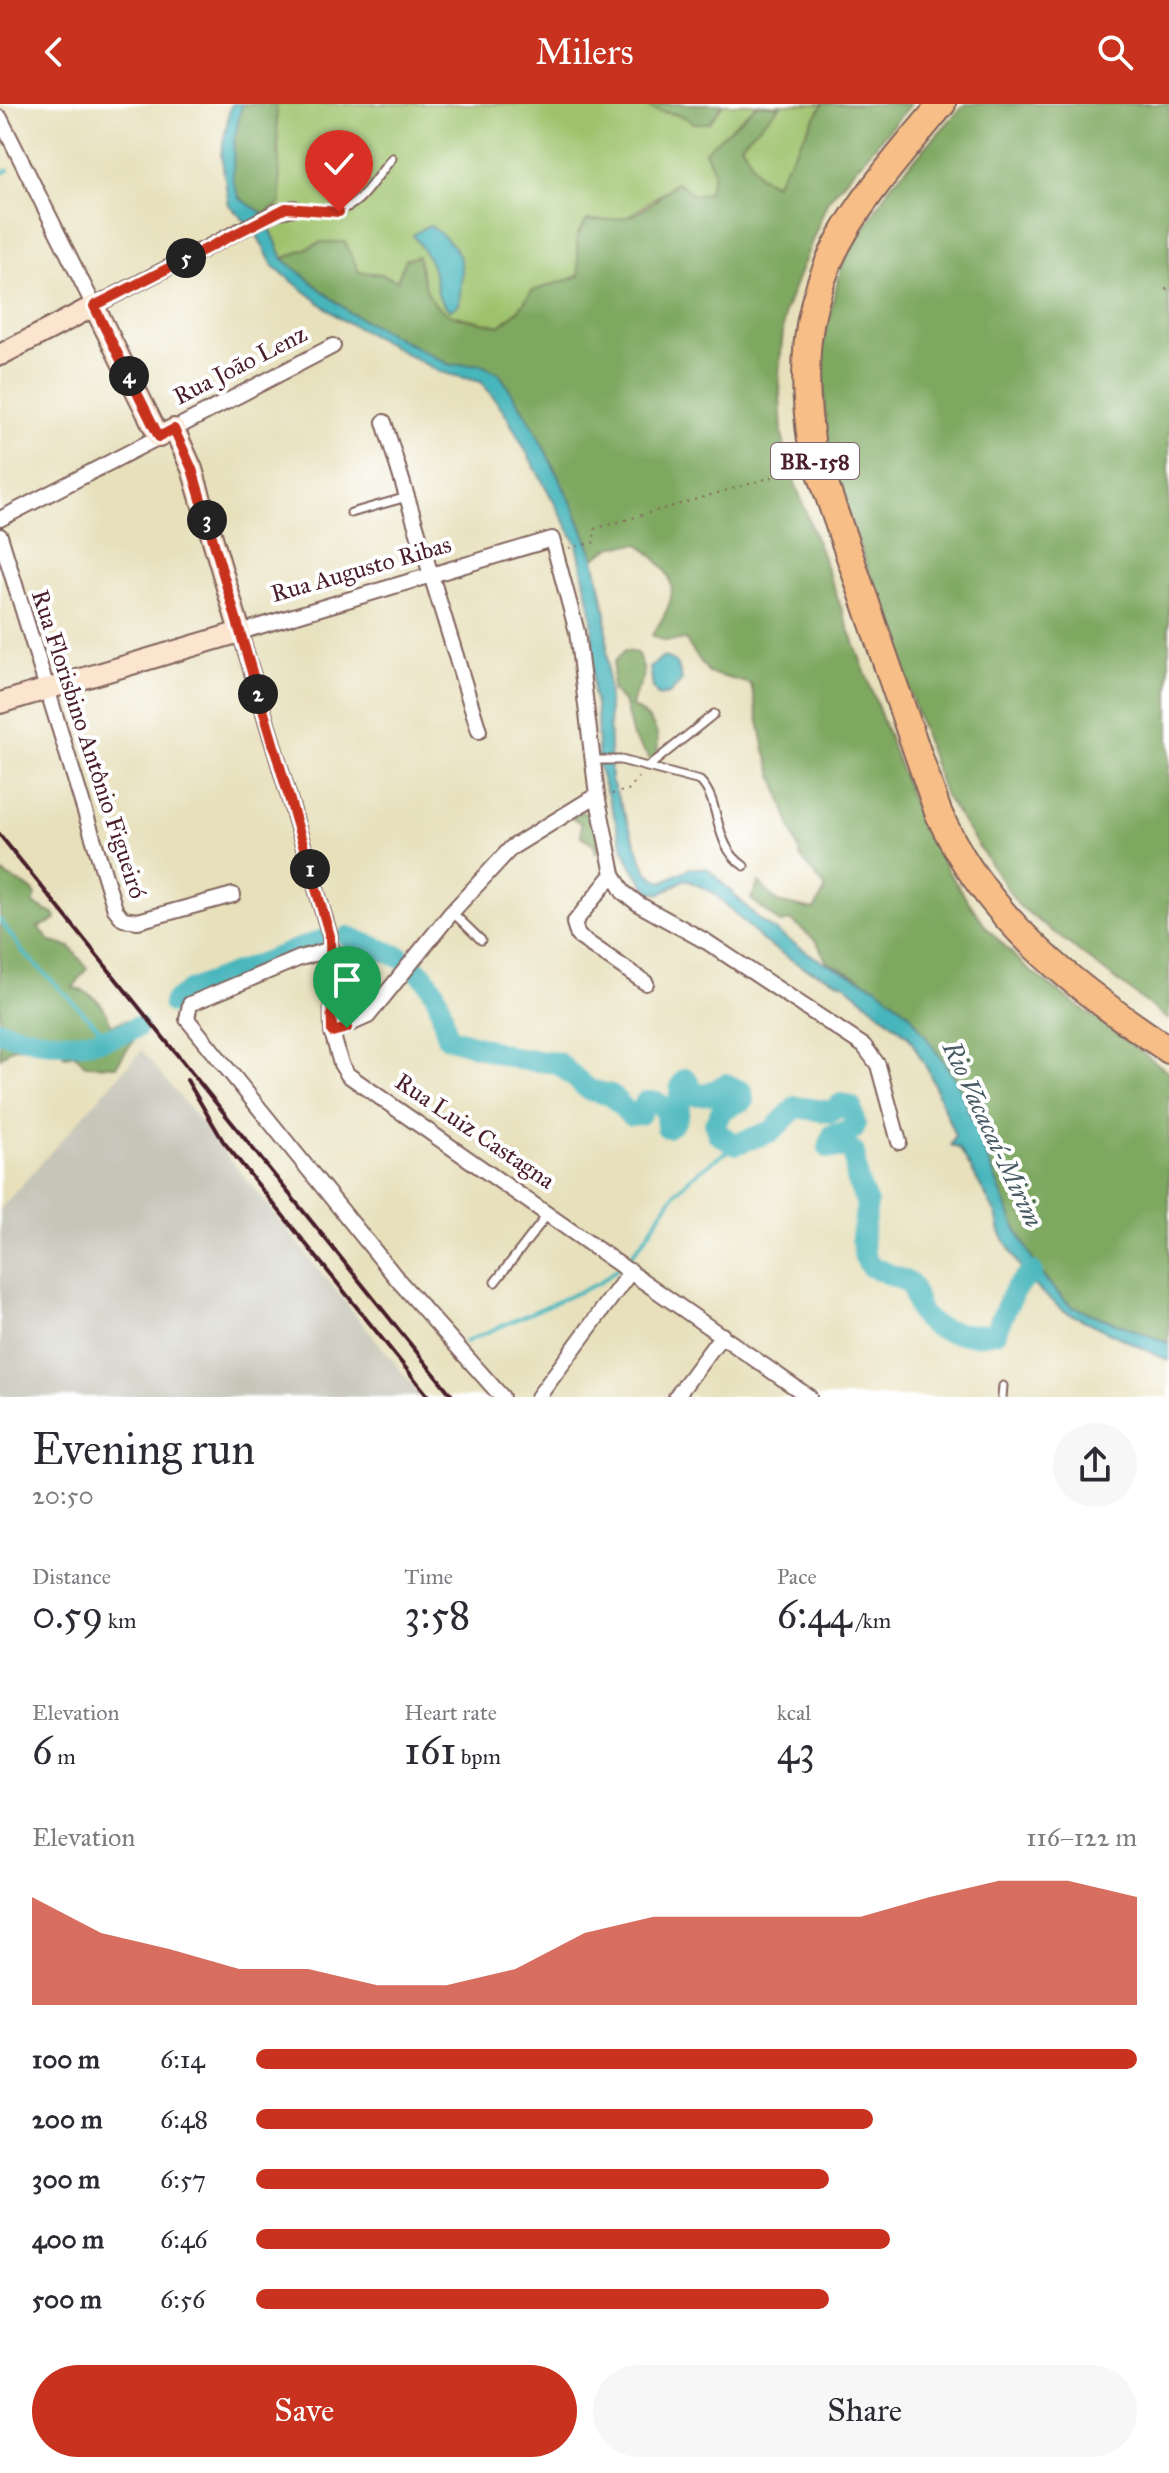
<!DOCTYPE html>
<html lang="en">
<head>
<meta charset="utf-8">
<style>
  body { margin:0; font-family:"IM FELL Great Primer",serif; background:#f7f7f7; color:#2b2b33; height:100vh; display:flex; flex-direction:column; font-size:30px; white-space:nowrap }
  * { box-sizing:border-box; margin:0 }
  p { font-size:26px; color:#7c7c81 }
  .icon { flex:none; width:44px; height:44px; fill:none; stroke:currentColor; stroke-width:2; stroke-linecap:round; stroke-linejoin:round }
  .map { position:relative; height:1293px; overflow:hidden }
  .side { display:flex; flex-direction:column; background:#fff; flex:1 }
  .side>* { flex:none }
  .pin { position:absolute; display:grid; place-items:center; width:68px; height:68px; color:#fff; margin:-82px -34px; border-radius:50% 50% 50% 0; rotate:-45deg; box-shadow:0 0 8px #0007 }
  .pin .icon { rotate:45deg }
  .km { position:absolute; width:40px; height:40px; margin:-20px; border-radius:50%; background:#222; color:#fff; font-size:22px; line-height:40px; text-align:center }
  .round { display:grid; place-items:center; flex:none; width:84px; height:84px; border-radius:42px; background:#f7f7f7 }
  .head { display:flex; align-items:center; justify-content:space-between; height:136px; padding:0 32px }
  h1 { font-size:44px; font-weight:600; line-height:60px }
  .stats { display:grid; grid-template-columns:repeat(3,1fr); gap:12px; height:136px; padding:8px 32px }
  .stats div { display:grid; align-content:center }
  .stats b { font-size:40px; font-weight:600 }
  .stats small { font-size:22px; font-weight:400 }
  .stats p { font-size:22px }
  .chart { height:224px; padding:16px 32px }
  .chart p { display:flex; justify-content:space-between }
  .chart svg { width:100%; height:144px; margin-top:8px; fill:#c8321e; opacity:.7 }
  .primary-button { display:flex; gap:16px; margin-top:auto; padding:16px 32px }
  .primary-button a { flex:1; height:92px; border-radius:48px; background:#c8321e; color:#fff; font-size:32px; font-weight:600; line-height:92px; text-align:center }
  .primary-button a+a { background:#f7f7f7; color:#2b2b33 }
  ul { padding:0 32px; list-style:none; font-size:26px }
  li { display:grid; grid-template-columns:128px 96px 1fr; align-items:center; height:60px }
  li i { height:20px; border-radius:10px; background:#c8321e }
  header { display:flex; justify-content:space-between; align-items:center; height:104px; padding:0 32px; background:#c8321e; color:#fff; font-size:36px; font-weight:600 }
  .map>svg:first-child { display:block }
</style>
</head>
<body>
<header><svg class="icon" aria-label="back" viewBox="0 0 24 24"><path d="M15 5l-7 7 7 7"/></svg>Milers<svg class="icon" aria-label="search" viewBox="0 0 24 24"><circle cx="10" cy="10" r="6"/><path d="M15 15l6 6"/></svg></header>
<div class="map">
<svg width="1169" height="1293" viewBox="0 0 1169 1293">
  <rect width="100%" height="100%" fill="#fff"/>
  <filter id="ink" filterUnits="userSpaceOnUse"><feTurbulence type="fractalNoise" baseFrequency=".0125" numOctaves="2"/><feDisplacementMap in="SourceGraphic" scale="16" xChannelSelector="R" yChannelSelector="G"/><feConvolveMatrix kernelMatrix="1 2 1 2 8 2 1 2 1" color-interpolation-filters="sRGB"/></filter>
  <filter id="wash" filterUnits="userSpaceOnUse"><feTurbulence type="fractalNoise" baseFrequency=".006" numOctaves="4" result="noise"/><feDisplacementMap in="SourceGraphic" scale="32" xChannelSelector="R" yChannelSelector="G"/><feGaussianBlur stdDeviation="1.8" result="paint"/><feColorMatrix in="noise" values="0 0 0 0 0 0 0 0 0 0 0 0 0 0 0 0 0 1.4 0 .05"/><feComposite in="paint" operator="in"/></filter>
  <g filter="url(#wash)">
    <rect width="100%" height="100%" fill="#e7e0bb"/>
    <!-- industrial -->
    <path fill="#c6c5b8" d="M142,946L422,1293H0V1105Z"/>
    <!-- green -->
    <path fill="#9ec26c" stroke="#74704c" stroke-width="2" d="M276,0H643C658,12 679,6 694,19H709L722,0H758L706,47L714,68L708,89L695,93L677,78L623,117L587,116L577,132L580,172L532,187L518,207L500,222L442,209L424,187L406,155L397,177L381,170L359,168L321,138L283,155L264,110Z
      M778,0H823L776,80L759,72L741,40Z"/>
    <!-- forest -->
    <path fill="#7ea860" stroke="#646446" stroke-width="2" d="M242,0H276L281,99L264,110C256,104 242,99 238,91C225,67 234,24 242,0Z
      M643,0H723L709,19H694C679,5 658,12 643,0Z
      M758,0L780,2L741,40L759,72L775,80L823,0H911L828,96L785,207L779,269L782,331L793,373L915,704L949,769L986,823L1026,864L1169,968V1239L1073,1203C1040,1176 1022,1140 1006,1102C962,999 942,905 827,858L817,838L792,817L780,819L751,795L759,778L777,798L814,806L826,784L801,754L765,646L751,580L709,569L685,536L664,537L652,531C682,487 678,473 639,440L613,442L594,454L575,406L532,320L499,269L479,260L450,261L350,209L283,155L321,138H345L359,168L381,170L397,177L406,155L418,152C429,215 443,209 500,222L518,207L532,187L579,172L577,132L587,116C637,118 641,108 677,78L695,92L708,89L714,68L705,47Z
      M965,0H1169V916L1018,801L945,692L827,347L822,239L842,161L890,82Z
      M625,547L637,549C653,580 635,576 632,603C654,615 662,630 656,654L651,656L633,633L625,600L612,586L614,558Z
      M579,708L588,709L594,716L600,744L596,749L594,740L581,732V719L572,714Z
      M0,767C12,778 27,778 36,791L33,800L55,811L56,816L38,823L51,838L70,843L87,864L73,884C94,889 105,900 111,921L126,916L135,921L137,931L116,962L85,961L75,950L65,952L51,940L45,945L13,943L0,954Z"/>
    <!-- water -->
    <path fill="#47b6bc" stroke="#486a74" stroke-width="2" d="M231,0H242L234,37L233,76L239,94L264,110L283,155L350,209L450,261L479,260L499,269L532,320L575,406L594,454L606,510L611,676L647,768L662,778L690,764H707L762,818L816,854L877,883L910,910L956,976L1015,1123L1039,1168L1063,1195L1073,1203L1169,1239V1257L1062,1206L1031,1179L1022,1180L1023,1169L1000,1128L996,1110L960,1045L951,1041L955,1032L929,968L909,933L845,880L801,862L763,837L714,789L685,775L661,790L650,788C627,757 623,748 614,711C610,695 602,680 599,663C596,644 600,604 593,590L592,512L577,440L504,307L481,278L440,268L339,214L273,162L255,127L229,101L221,50Z
      M429,121C468,148 463,158 459,200L450,206C433,192 439,184 433,166C430,153 420,142 413,131Z
      M662,553C677,555 680,564 682,577L669,590L658,592L653,584L650,564Z"/>
    <g fill="none" stroke-linecap="round" stroke-linejoin="round">
      <!-- stream -->
      <path stroke="#47b6bc" stroke-width="4" d="M0,70L8,66
        M0,816L23,848L111,936
        M624,1159C643,1141 654,1119 669,1098C686,1073 716,1054 742,1039
        M465,1238L599,1179L617,1165"/>
      <!-- river -->
      <path stroke="#47b6bc" stroke-width="22" d="M348,833L400,853
        M418,867C438,884 442,907 447,933L518,955L558,959L589,986L611,991L630,1011L640,1010L646,998H656L665,1004L667,1023C689,1011 672,988 686,975L695,991L709,990L726,980L742,988L743,996L722,1006L715,1020L718,1030L736,1040L772,1027L796,1003L831,1008L841,1000L851,1003L855,1021L853,1026L833,1031L829,1044H847L854,1049L857,1076L867,1100L862,1132L864,1151L870,1162L910,1179C915,1189 916,1201 921,1210C935,1230 973,1234 995,1228L1015,1185L1032,1168
        M173,899L191,886L320,837
        M0,927C46,942 93,945 137,923"/>
    </g>
  </g>
  <g filter="url(#ink)">
    <g fill="none" stroke-linecap="round" stroke-linejoin="round">
      <defs>
        <path id="lane" d="M294,104C357,114 355,100 392,54
          M351,409L407,393
          M593,656H621L700,677C722,698 712,741 744,762
          M648,663L714,610
          M452,808L481,836
          M495,1178L548,1110
          M1002,1293L1003,1282"/>
        <path id="street" d="M0,14L94,202L276,108L294,104
          M384,318L479,627
          M174,325L333,242
          M0,415L159,333
          M0,432L115,805L123,815L138,817L233,791
          M613,770L574,819L578,832L646,879
          M332,845L300,854L190,900L187,915L398,1176L502,1293
          M332,928L368,912L452,808L511,744L597,691
          M538,1293L631,1167
          M676,1293L722,1231
          M809,1293L348,971L341,960L332,928L330,832L240,528L552,435L577,528L597,691L613,770L623,788L640,801L707,838L864,942L878,961L899,1038"/>
        <path id="secondary" d="M0,251L94,202L159,333L174,325L192,365L240,528L0,599"/>
        <path id="highway" d="M942,0C843,118 787,179 812,343L938,708C985,814 1075,884 1169,946"/>
      </defs>
      <!-- lane casing -->
      <use href="#lane" stroke="#81635d" stroke-width="11"/>
      <!-- street casing -->
      <use href="#street" stroke="#81635d" stroke-width="18"/>
      <!-- secondary casing -->
      <use href="#secondary" stroke="#81635d" stroke-width="24"/>
      <!-- highway casing -->
      <use href="#highway" stroke="#81635d" stroke-width="30"/>
      <!-- path -->
      <path stroke="#81635d" stroke-width="2" stroke-dasharray="2 6" stroke-linecap="butt" d="M1166,184L1169,190
        M569,444L595,438L594,425L800,365
        M612,690L628,686L639,673"/>
      <!-- lane -->
      <use href="#lane" stroke="#fff" stroke-width="7"/>
      <!-- street -->
      <use href="#street" stroke="#fff" stroke-width="14"/>
      <!-- secondary -->
      <use href="#secondary" stroke="#fce5cf" stroke-width="20"/>
      <!-- highway -->
      <use href="#highway" stroke="#f7be87" stroke-width="26"/>
      <!-- rail -->
      <path stroke="#4a1f2b" stroke-width="4" d="M0,731L453,1293
        M187,976L223,1037L429,1293"/>
    </g>
  </g>
  <g fill="none" stroke-linecap="round" stroke-linejoin="round" filter="url(#ink)">
    <defs>
      <path id="route" d="M339,108L286,104L94,202L159,333L174,325L192,365L330,832L332,928L347,924"/>
    </defs>
    <!-- route casing -->
    <use href="#route" stroke="#fff" stroke-width="16"/>
    <!-- route -->
    <use href="#route" stroke="#c8321e" stroke-width="10"/>
  </g>
  <g text-anchor="middle" dominant-baseline="central" stroke-width="8" stroke-linejoin="round" paint-order="stroke">
    <!-- shield labels -->
    <rect fill="#fff" stroke="#80626b" stroke-width="2" x="771" y="339" width="88" height="36" rx="6"/>
    <g font-size="22" font-weight="bold" fill="#4a1f2b">
      <text x="815" y="357">BR-158</text>
    </g>
    <!-- street labels -->
    <g font-size="24" fill="#4a1f2b" stroke="#fff">
      <text transform="translate(240 261) rotate(-27)">Rua João Lenz</text>
      <text transform="translate(361 465) rotate(-16)">Rua Augusto Ribas</text>
      <text transform="translate(89 640) rotate(72)">Rua Florisbino Antônio Figueiró</text>
      <text transform="translate(475 1027) rotate(34)">Rua Luiz Castagna</text>
    </g>
    <!-- water labels -->
    <g font-size="26" font-style="italic" fill="#495b65" stroke="#fff">
      <text transform="translate(993 1030) rotate(65)">Rio Vacacaí-Mirim</text>
    </g>
  </g>
</svg>
<div class="pin" style="left:347px;top:924px;background:#1e9e55"><svg class="icon" aria-label="arrive" viewBox="0 0 24 24"><path d="M6 21V4h12l-3 4 3 4H6"/></svg></div>
<div class="pin" style="left:339px;top:108px;background:#d93025"><svg class="icon" aria-label="check" viewBox="0 0 24 24"><path d="M5 12l5 5 9-10"/></svg></div>
<b class="km" style="left:310px;top:765px">1</b>
<b class="km" style="left:258px;top:590px">2</b>
<b class="km" style="left:207px;top:416px">3</b>
<b class="km" style="left:129px;top:272px">4</b>
<b class="km" style="left:186px;top:154px">5</b>
</div>
<section class="side">
<div class="head"><div><h1>Evening run</h1><p>20:50</p></div><a class="round"><svg class="icon" aria-label="share" viewBox="0 0 24 24"><path d="M12 15V3M7 8l5-5 5 5M5 13v7h14v-7"/></svg></a></div>
<div class="stats">
<div><p>Distance</p><b>0.59<small> km</small></b></div>
<div><p>Time</p><b>3:58</b></div>
<div><p>Pace</p><b>6:44<small> /km</small></b></div>
</div>
<div class="stats">
<div><p>Elevation</p><b>6<small> m</small></b></div>
<div><p>Heart rate</p><b>161<small> bpm</small></b></div>
<div><p>kcal</p><b>43</b></div>
</div>
<div class="chart"><p><span>Elevation</span>116–122 m</p>
<svg viewBox="0 0 160 44" preserveAspectRatio="none"><path d="M0 44V11L10 22L20 27L30 33L40 33L50 38L60 38L70 33L80 22L90 17L100 17L110 17L120 17L130 11L140 6L150 6L160 11V44z"/></svg>
</div>
<ul>
<li><b>100 m</b>6:14<i style="width:100%"></i></li>
<li><b>200 m</b>6:48<i style="width:70%"></i></li>
<li><b>300 m</b>6:57<i style="width:65%"></i></li>
<li><b>400 m</b>6:46<i style="width:72%"></i></li>
<li><b>500 m</b>6:56<i style="width:65%"></i></li>
</ul>
<div class="primary-button"><a>Save</a><a>Share</a></div>
</section>
</body>
</html>
